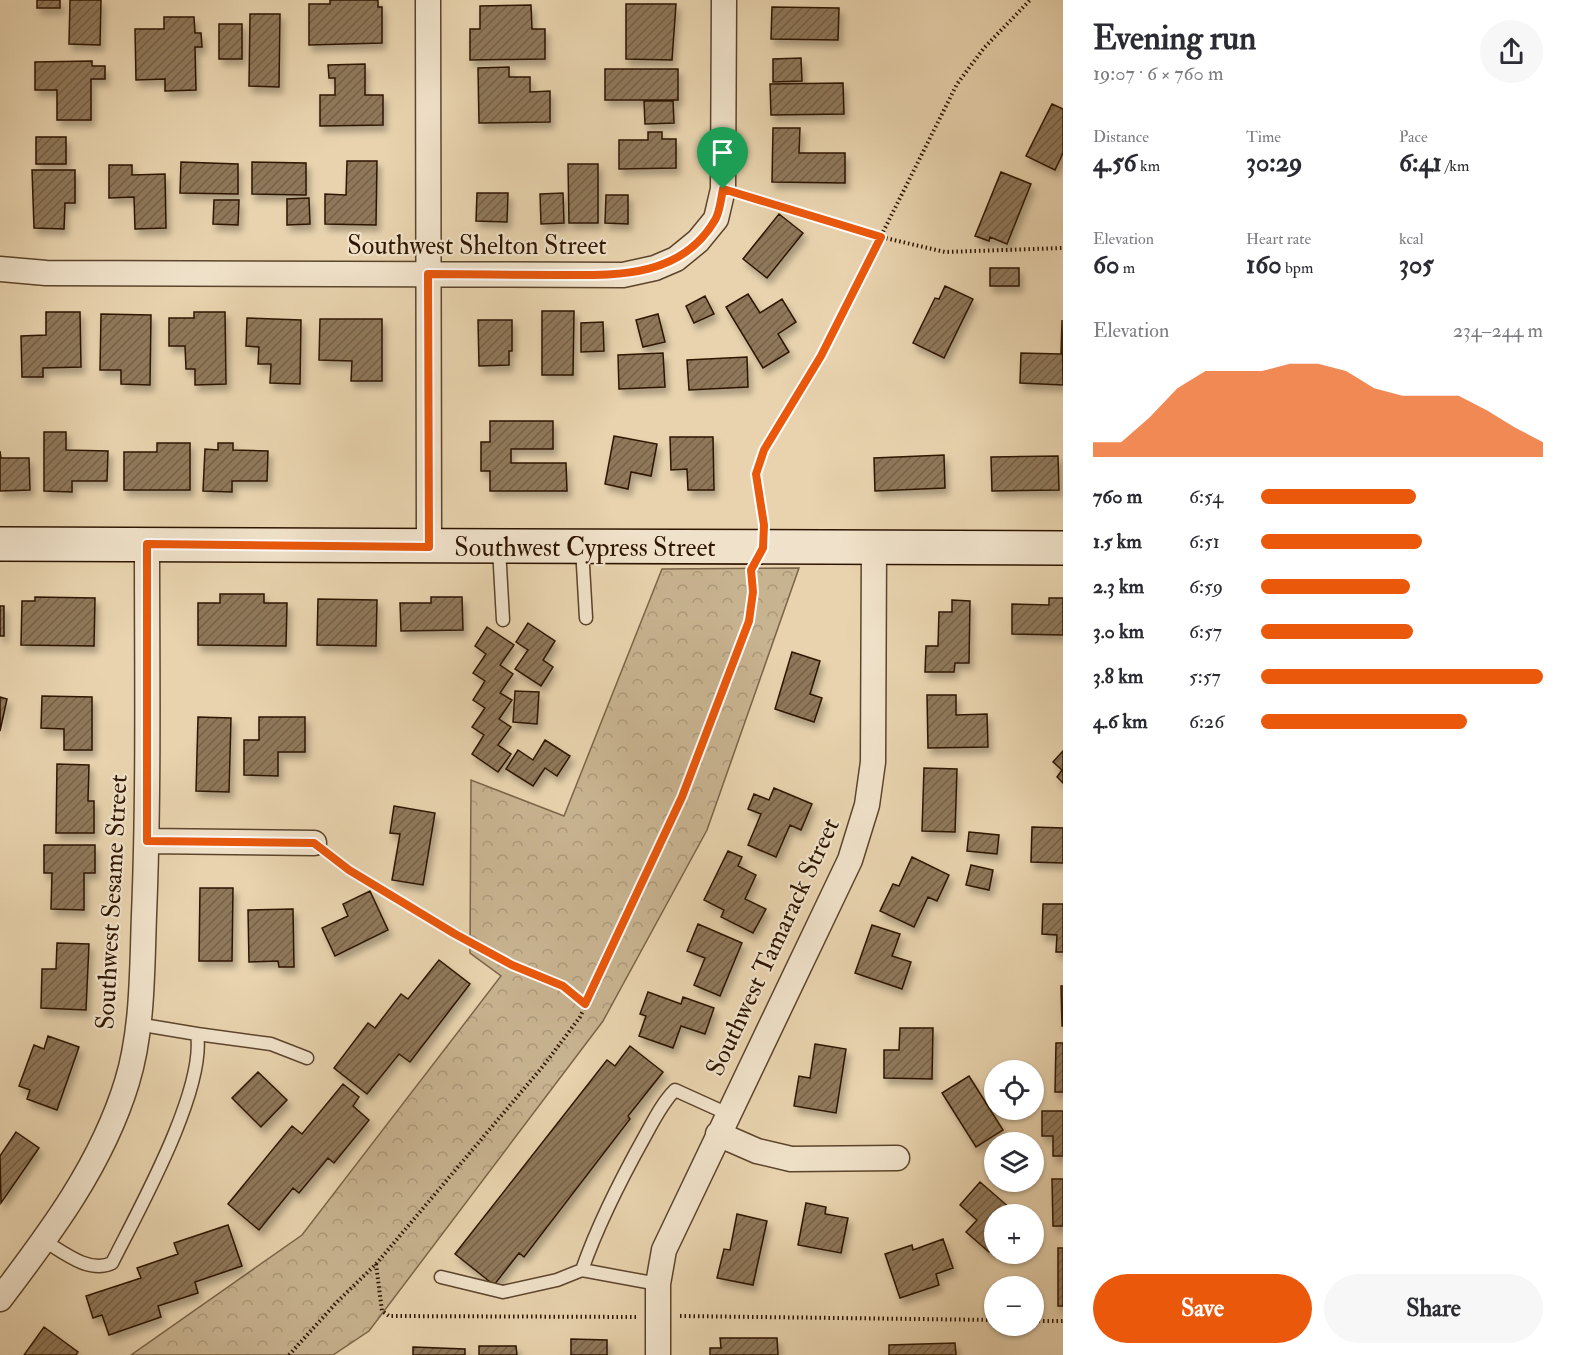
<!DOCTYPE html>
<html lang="en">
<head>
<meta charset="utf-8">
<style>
  body { margin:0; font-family:"IM FELL Double Pica",serif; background:#f7f7f7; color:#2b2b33; height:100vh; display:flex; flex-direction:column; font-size:22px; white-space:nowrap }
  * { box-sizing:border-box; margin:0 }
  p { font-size:20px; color:#7c7c81 }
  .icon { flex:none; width:33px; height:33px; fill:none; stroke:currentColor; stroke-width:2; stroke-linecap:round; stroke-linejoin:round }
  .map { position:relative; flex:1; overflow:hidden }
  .side { display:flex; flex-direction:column; background:#fff; width:510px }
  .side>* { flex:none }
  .fabs { position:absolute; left:984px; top:1060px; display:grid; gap:12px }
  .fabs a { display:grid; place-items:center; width:60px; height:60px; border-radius:50%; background:#fff; box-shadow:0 2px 4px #0004; font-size:30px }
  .pin { position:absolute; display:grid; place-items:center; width:51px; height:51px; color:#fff; margin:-62px -26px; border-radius:50% 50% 50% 0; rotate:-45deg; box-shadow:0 0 6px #0007 }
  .pin .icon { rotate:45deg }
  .round { display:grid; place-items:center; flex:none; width:63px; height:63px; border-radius:32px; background:#f7f7f7 }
  .overview { display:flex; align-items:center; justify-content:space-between; height:102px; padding:0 30px }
  h1 { font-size:33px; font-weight:700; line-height:45px }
  .metrics { display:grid; grid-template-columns:repeat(3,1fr); gap:9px; height:102px; padding:6px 30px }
  .metrics div { display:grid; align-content:center }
  .metrics b { font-size:26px; font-weight:700 }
  .metrics small { font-size:16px; font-weight:400 }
  .metrics p { font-size:16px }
  .chart { height:168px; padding:12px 30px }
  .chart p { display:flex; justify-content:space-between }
  .chart svg { width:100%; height:108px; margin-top:6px; fill:#ea580c; opacity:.7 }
  .button { display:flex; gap:12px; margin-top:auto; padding:12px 30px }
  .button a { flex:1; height:69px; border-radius:36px; background:#ea580c; color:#fff; font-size:24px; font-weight:700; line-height:69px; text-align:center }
  .button a+a { background:#f7f7f7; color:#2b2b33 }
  ul { padding:0 30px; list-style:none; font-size:20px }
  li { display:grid; grid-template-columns:96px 72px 1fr; align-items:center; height:45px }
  li i { height:15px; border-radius:8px; background:#ea580c }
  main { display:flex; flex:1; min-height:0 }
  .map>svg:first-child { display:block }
</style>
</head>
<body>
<main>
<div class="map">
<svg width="1063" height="1355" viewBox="0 0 1063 1355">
  <defs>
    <pattern id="forest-crowns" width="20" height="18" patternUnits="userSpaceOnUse" patternTransform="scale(1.5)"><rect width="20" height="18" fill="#c8b390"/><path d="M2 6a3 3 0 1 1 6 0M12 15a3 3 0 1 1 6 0" fill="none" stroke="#ac997a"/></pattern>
    <pattern id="building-hatch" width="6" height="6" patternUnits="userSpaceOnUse" patternTransform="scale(1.5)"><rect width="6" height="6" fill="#8f785a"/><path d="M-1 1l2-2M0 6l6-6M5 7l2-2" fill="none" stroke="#756148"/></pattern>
    <filter id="shadow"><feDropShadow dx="3.5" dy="6" stdDeviation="3" flood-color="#0004"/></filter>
  </defs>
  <rect width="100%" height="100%" fill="#e8d3ae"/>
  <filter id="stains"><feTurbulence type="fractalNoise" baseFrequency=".00333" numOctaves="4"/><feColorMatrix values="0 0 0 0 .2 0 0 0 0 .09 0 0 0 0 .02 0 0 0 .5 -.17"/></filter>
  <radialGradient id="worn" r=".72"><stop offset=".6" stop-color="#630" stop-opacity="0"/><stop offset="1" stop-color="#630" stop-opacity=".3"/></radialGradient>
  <!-- forest -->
  <path fill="url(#forest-crowns)" stroke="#7b6448" stroke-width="1.5" d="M799,568L707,830L603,1021L369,1331L333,1355H131L302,1235L501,976L470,953L471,780L564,816L662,569Z"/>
  <!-- building -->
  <path fill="url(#building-hatch)" stroke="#2e1500" stroke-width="1.5" filter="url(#shadow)" d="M37,0H60V8H37Z
    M70,0H101L100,45L69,44Z
    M330,0H378V7H382V43L309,45V4H330Z
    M626,4H676L672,60L626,59Z
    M531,5L532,29H545V59L470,60V29H480V6Z
    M772,7L839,8L838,40L771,39Z
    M250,14H280L279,87L249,86Z
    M164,17H194L195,33H201L202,47H195L196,90L165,91V79L136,80L135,29H164Z
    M219,24H242V59H219Z
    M801,58L802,81L773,82V59Z
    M92,61V66H105V79H91V120H57V90H35V62Z
    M365,64V95H383V125L320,126V95H335V78H329L328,65Z
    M509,67V77H530V92L550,91V122L479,123L478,68Z
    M605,69H678V100H605Z
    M843,83L844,114L771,115L770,84Z
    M644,101H673L674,123L645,124Z
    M1052,104L1063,109V153L1055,170L1026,156Z
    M773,128H800L799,153H845V183L772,182Z
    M648,132H662V139H676V168L619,169V140H648Z
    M36,137H66V164H36Z
    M347,161H377L376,225L325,224V194L346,195Z
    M181,162L238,164V194L180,193Z
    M252,162L306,163V195L252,194Z
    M568,164H598V223H569Z
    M109,165H132V175L165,174L166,228L135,229L134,197L109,198Z
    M32,170H75V203H65L64,229L34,228Z
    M1001,172L1031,184L1007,244L990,237L989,241L975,236Z
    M477,193H508L507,222L476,221Z
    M563,193L564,223L541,224L540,194Z
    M606,195H628V224L605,223Z
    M309,198L310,224L287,225V199Z
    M214,200H239L238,225L213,224Z
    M779,214L803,233L767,278L743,259Z
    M990,268H1019V286H990Z
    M945,286L973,299L944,358L913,343L935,298L939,299Z
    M748,294L760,313L782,299L796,322L778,334L789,352L763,368L726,307Z
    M705,296L714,314L694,323L686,306Z
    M542,311H574L573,375H542Z
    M46,312H80L81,367L43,368V377H22L21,336L46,335Z
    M194,312H225L226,384L195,385V369H186L185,346H169V318H194Z
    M101,314L151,315L150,385L121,384V370H100Z
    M658,314L665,342L643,347L636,320Z
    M247,318L301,320L300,384L270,383L271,364H258L259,347L246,346Z
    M320,319H382V381H351L352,361L319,360Z
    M478,320H512V351H509V365L479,366Z
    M1062,320L1063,385L1020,383L1021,353L1061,354Z
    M603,322L604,351L581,352V323Z
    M663,353L665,387L619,389L618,355Z
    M747,357L748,387L689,390L687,360Z
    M490,421H553V449H511V463H566L567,491H490V471H481V442H490Z
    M44,432H66V450L108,451L107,481H72V492L44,491Z
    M614,436L657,444L651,476L631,472L628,489L605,484Z
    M670,437H713L714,490H688L687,469L671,470Z
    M157,443H190V490H124V452H157Z
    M218,443H233V450L268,451L267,481H232V492L203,491L205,449L218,450Z
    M0,451L1,458H29L30,490L0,491Z
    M944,455L945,488L875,491L874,458Z
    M1058,456L1059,490L992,491L991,457Z
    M220,594H264V603H287L286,646L198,645V603H220Z
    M35,597L95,598L94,646L21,645L22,601H35Z
    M431,597H462L463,630L401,631L400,603H431Z
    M1049,598H1063V635L1012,634V604L1049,605Z
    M318,599L377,600L376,646L317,645Z
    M952,600L970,601L969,663H955L954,672H925L926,646H938L939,612H952Z
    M0,606H4V636H0Z
    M528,623L555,641L543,660L553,667L541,686L515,669L528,650L516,642Z
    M487,627L514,645L500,665L513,674L500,693L512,700L499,719L511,727L498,745L511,754L498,772L472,754L484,735L472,727L485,708L473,700L485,681L473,673L486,654L475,646Z
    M792,652L820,661L810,694L822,698L814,722L775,709Z
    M515,691L539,692L537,724L513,722Z
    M927,695H956V715L987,714L988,747L928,748Z
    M42,696L92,697V750H64V729L41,728Z
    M0,697L7,699L0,731Z
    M198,717L231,718L229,792L196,791Z
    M259,717H305V752H278V776L244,775V740H259Z
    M545,740L570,756L557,776L545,768L533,786L506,769L518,750L533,760Z
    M1063,751V783L1057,777L1062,770L1053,762Z
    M57,764L89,765L88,801H94V833H56Z
    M924,768L957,769L955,832L922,831Z
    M774,788L812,804L801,830L790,825L776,857L748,845L761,814L748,809L754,794L769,800Z
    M394,806L435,813L423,885L392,880L400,834L390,833Z
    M1032,827L1063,828V863L1031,862Z
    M969,832L999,835L997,854L967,851Z
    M44,845H95V873H84V910L51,909L52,873H44Z
    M728,851L742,857L738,866L756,875L745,899L766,909L753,933L721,917L724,910L704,900Z
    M912,857L949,875L937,901L928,897L914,927L880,911L893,884L899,886Z
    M971,865L993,870L989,890L966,885Z
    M200,888H233L232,961H199Z
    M370,891L388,930L335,956L322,928L348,916L343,904Z
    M1043,904H1063V952H1056L1057,935L1042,934Z
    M293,909L294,967H279L278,961L249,962L248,910Z
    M698,924L742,943L720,996L694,985L705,958L687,951Z
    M872,925L900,934L892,956L911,962L902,989L855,973Z
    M57,943L89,944L86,1010L41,1008L42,969H56Z
    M439,960L470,984L410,1062L399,1054L367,1094L334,1068L368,1023L375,1028L401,994L408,999Z
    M1061,986H1063V1026H1062Z
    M648,992L681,1004L683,997L714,1008L705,1034L681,1026L673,1048L639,1036L646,1016L640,1014Z
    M900,1028H933L932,1079L884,1078V1050H899Z
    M48,1036L79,1047L57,1110L27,1099L30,1090L19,1086L34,1045L44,1049Z
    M1056,1043H1063V1092H1055Z
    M815,1044L846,1049L836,1113L794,1106L799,1076L810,1078Z
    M630,1046L663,1072L628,1116L630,1119L524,1257L519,1253L494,1285L455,1254L607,1060L615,1066Z
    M258,1072L287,1100L261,1127L232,1098Z
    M969,1076L1003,1130L976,1147L942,1093Z
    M343,1084L359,1097L353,1106L369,1120L334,1163L328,1158L299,1193L293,1188L259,1230L228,1204L292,1126L302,1134Z
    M1042,1111H1063V1156H1053V1136H1042Z
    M16,1132L39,1148L1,1203L0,1156Z
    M1052,1179H1063V1226H1053Z
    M980,1182L1011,1209L1005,1215H994V1246L989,1252L966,1232L977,1220L960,1205Z
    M806,1203L826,1207L825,1214L848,1218L841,1253L798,1245Z
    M737,1214L767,1221L753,1285L717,1278L724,1249L730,1250Z
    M228,1225L242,1266L195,1282L198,1293L158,1306L161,1317L109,1335L102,1315L93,1318L86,1296L141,1278L137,1268L178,1254L174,1243Z
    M943,1239L953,1268L936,1274L939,1285L900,1298L885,1254L912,1245L913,1250Z
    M1058,1248H1063V1306H1058Z
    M44,1327L78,1352L76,1355H24Z
    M720,1338H777L778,1355H710V1348H721Z
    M571,1339L607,1340V1355H571Z
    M955,1343L956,1355H889V1345Z
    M479,1346H516L517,1355H479Z
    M413,1347L465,1349V1355H413Z"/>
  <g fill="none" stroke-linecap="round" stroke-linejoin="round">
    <defs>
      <path id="lane" d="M499,548L503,620
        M582,548L586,618
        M197,1034L271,1044L307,1058
        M43,1240C63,1252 89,1274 112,1263C138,1211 206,1090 197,1034L137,1024
        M582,1270L658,1284
        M441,1277L503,1292L557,1280L582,1270C598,1224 621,1179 645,1136C654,1120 662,1103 675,1090L728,1114"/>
      <path id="street" d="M428,0L429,547
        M0,269L46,273L623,275L655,268L676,259L698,241L716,219L723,189L724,0
        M147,841L314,843
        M718,1134L757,1151L791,1159L897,1158
        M0,1299C51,1232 102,1164 127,1082C143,1030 142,969 144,915C149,792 147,668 147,544
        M658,1355V1284L664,1250L850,860L867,805L873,762L874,547"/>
      <path id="secondary" d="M0,544L1063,548"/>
    </defs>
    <!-- lane casing -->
    <use href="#lane" stroke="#5c442c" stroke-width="15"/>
    <!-- street casing -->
    <use href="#street" stroke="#5c442c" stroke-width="27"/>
    <!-- secondary casing -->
    <use href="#secondary" stroke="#2e1500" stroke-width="36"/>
    <!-- path -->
    <path stroke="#2e1500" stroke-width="4" stroke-dasharray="1.5 3" stroke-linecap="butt" d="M744,195L881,237L945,252L1063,248
      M762,519L756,474L764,450L821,356L957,84L984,48L1030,0
      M331,856L349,870L455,934L512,965L563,986L585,1004
      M376,1264L382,1311L389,1316L637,1317
      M680,1316L994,1320
      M1034,1321H1063
      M289,1355L337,1302L376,1264L544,1065L580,1017L682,797L749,621L751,574"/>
    <!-- lane -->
    <use href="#lane" stroke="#f0e2ca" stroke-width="12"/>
    <!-- street -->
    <use href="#street" stroke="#f0e2ca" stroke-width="24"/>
    <!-- secondary -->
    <use href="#secondary" stroke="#f0e2ca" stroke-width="33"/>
  </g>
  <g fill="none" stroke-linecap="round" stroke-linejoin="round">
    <defs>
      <path id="route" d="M723,189L881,237L821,356L764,450L756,474L764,525L763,548L751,570L753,592L749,621L682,797L585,1004L563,986L512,965L455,934L349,870L314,843L147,841V544L429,547L428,274C469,274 511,275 552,275C612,275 680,280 715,220C720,212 721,198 723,189Z"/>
    </defs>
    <!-- route casing -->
    <use href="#route" stroke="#fff" stroke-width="12"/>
    <!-- route -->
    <use href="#route" stroke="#ea580c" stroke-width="8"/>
  </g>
  <g text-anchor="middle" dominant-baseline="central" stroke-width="4.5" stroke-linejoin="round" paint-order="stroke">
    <!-- street labels -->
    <g font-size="26" fill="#2e1500" stroke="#f0e2ca">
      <text x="477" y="246">Southwest Shelton Street</text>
      <text x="585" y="548">Southwest Cypress Street</text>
      <text transform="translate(112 902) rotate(-87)">Southwest Sesame Street</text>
      <text transform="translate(773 947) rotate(-65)">Southwest Tamarack Street</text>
    </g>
  </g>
  <rect width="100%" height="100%" filter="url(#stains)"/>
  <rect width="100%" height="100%" fill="url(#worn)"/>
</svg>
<div class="fabs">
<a><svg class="icon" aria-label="locate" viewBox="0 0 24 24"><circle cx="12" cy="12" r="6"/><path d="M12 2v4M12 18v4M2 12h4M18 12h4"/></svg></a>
<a><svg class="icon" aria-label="layers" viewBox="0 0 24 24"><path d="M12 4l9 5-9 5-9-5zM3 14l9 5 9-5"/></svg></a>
<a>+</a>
<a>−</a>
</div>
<div class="pin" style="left:723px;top:189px;background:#1e9e55"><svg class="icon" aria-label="arrive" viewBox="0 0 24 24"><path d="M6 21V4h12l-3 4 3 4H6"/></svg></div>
</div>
<section class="side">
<div class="overview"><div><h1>Evening run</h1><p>19:07 · 6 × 760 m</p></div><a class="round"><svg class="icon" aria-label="share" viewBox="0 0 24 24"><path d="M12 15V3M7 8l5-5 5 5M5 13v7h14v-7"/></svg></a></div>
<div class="metrics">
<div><p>Distance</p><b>4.56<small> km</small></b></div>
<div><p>Time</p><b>30:29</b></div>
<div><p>Pace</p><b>6:41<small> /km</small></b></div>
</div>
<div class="metrics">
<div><p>Elevation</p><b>60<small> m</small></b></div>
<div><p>Heart rate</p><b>160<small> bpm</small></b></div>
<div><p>kcal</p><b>305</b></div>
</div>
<div class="chart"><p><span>Elevation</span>234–244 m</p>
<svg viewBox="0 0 160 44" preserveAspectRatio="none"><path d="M0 44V38L10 38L20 28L30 16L40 9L50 9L60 9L70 6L80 6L90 9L100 16L110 19L120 19L130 19L140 25L150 32L160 38V44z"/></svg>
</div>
<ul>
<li><b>760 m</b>6:54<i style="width:55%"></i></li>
<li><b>1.5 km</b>6:51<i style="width:57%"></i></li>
<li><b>2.3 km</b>6:59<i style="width:53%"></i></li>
<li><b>3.0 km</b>6:57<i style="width:54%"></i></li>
<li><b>3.8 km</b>5:57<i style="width:100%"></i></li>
<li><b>4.6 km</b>6:26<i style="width:73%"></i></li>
</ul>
<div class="button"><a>Save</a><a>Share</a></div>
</section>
</main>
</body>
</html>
